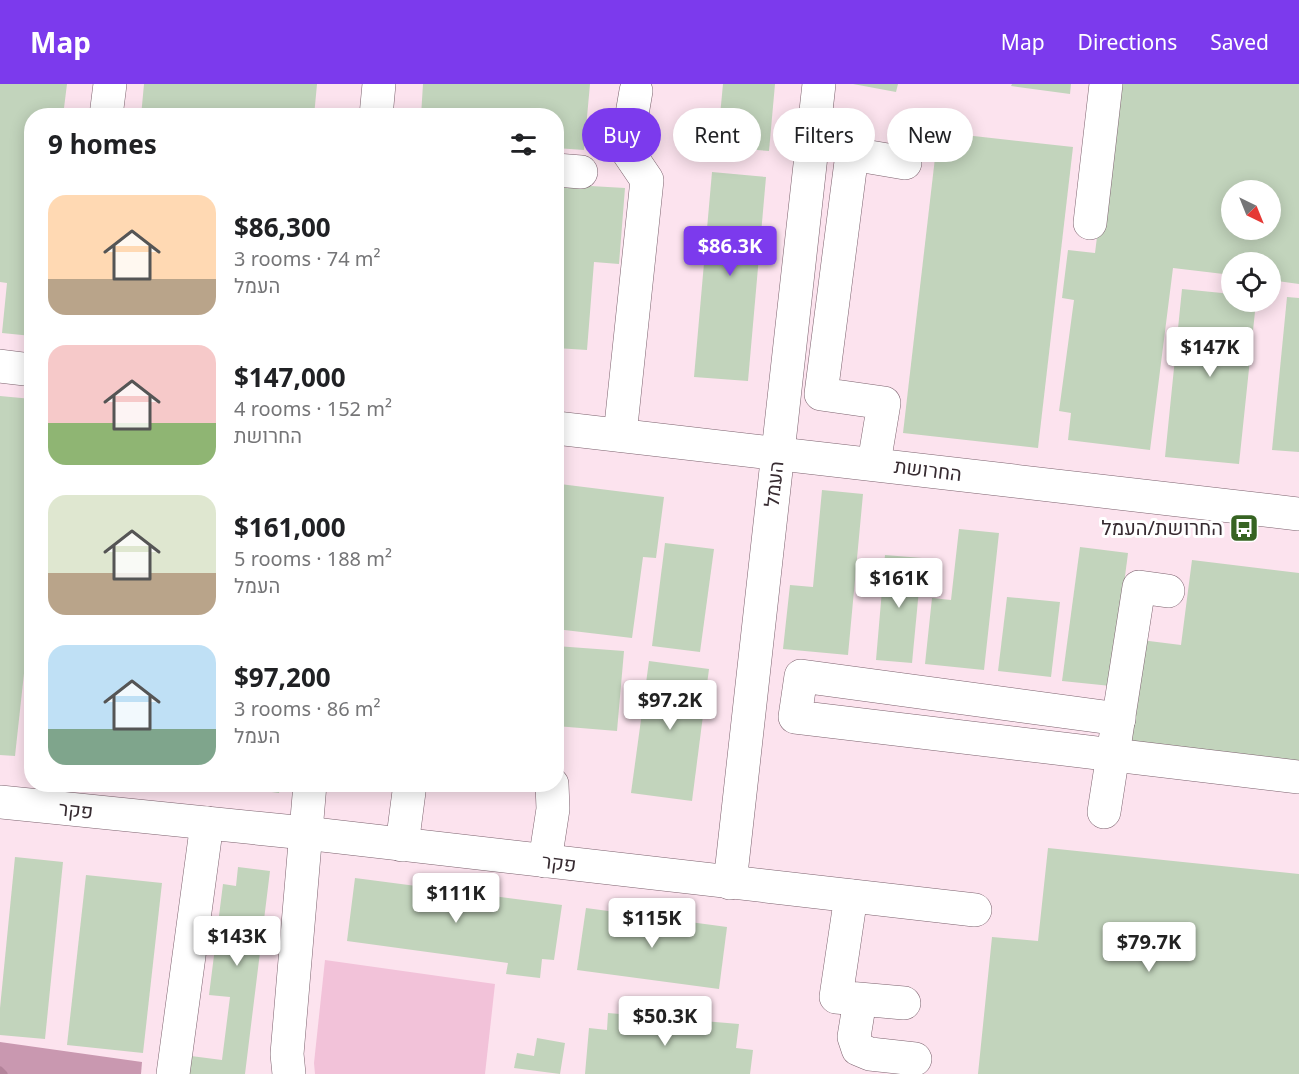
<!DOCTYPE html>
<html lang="en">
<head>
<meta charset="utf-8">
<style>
	:root { --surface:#fff; --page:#f6f6f6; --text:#202124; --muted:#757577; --accent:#7c3aed }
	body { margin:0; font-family:"Noto Sans",Heebo,sans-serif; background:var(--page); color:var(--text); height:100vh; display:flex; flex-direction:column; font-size:22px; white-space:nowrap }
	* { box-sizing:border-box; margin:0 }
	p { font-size:20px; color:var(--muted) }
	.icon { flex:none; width:33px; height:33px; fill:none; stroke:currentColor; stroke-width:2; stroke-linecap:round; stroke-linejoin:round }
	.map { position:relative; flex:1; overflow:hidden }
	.details { position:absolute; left:24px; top:24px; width:540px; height:684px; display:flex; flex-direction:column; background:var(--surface); border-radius:24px; box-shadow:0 3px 15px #0003 }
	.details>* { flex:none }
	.hud { position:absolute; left:582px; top:24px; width:570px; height:54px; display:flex; gap:12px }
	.needle { width:39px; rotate:137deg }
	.fabs { position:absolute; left:1221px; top:96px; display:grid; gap:12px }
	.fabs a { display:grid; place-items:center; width:60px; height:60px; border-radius:50%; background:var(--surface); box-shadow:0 3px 15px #0003; font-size:30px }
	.price { position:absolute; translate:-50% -51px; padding:0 14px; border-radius:6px; background:#fff; color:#222; font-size:20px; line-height:39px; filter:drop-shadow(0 2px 3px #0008) }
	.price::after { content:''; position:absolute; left:50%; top:36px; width:18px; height:14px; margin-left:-9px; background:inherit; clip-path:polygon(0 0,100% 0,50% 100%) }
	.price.current { background:var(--accent); color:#fff }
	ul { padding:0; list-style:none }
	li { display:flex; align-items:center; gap:18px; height:150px; padding:0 24px }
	li span { display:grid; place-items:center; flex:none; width:168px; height:120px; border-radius:18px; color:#555 }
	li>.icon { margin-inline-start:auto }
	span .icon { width:72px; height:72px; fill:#fffc; stroke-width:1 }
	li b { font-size:26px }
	h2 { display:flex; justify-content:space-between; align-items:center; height:72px; padding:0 24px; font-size:26px }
	.pill { padding:0 21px; border-radius:27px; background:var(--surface); box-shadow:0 3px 15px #0003; font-size:21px; line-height:54px }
	.pill.current { background:var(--accent); color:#fff }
	header { display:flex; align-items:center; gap:36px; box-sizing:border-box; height:84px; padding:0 30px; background:var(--accent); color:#fff }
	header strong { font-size:28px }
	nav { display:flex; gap:33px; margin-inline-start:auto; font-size:21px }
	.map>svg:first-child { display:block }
	.green { fill:#f2c2d9 }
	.forest { fill:#c998b0 }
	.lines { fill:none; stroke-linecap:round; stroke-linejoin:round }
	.stream { stroke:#b3839a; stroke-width:7 }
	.building { fill:#c2d4bc; fill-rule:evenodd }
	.minor-casing { stroke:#7c626e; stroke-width:34 }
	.minor { stroke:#fff; stroke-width:33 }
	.labels { text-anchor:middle; stroke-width:6; stroke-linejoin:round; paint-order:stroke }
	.street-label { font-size:20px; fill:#372b31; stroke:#fff }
	.poi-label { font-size:20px; fill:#372b31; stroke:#fff; text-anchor:end }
</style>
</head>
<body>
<header>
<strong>Map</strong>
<nav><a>Map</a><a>Directions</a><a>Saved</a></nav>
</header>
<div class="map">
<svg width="1299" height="990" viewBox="0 0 1299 990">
	<rect width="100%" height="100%" fill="#fce3ee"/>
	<!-- green -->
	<polygon class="green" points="325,876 495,900 485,990 315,990 314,979"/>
	<!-- forest -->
	<polygon class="forest" points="0,958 142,978 141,990 0,990"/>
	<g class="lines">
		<!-- stream -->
		<polyline class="stream" points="0,986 4,990"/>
	</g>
	<!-- building -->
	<g class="building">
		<polygon points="0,0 67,0 63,32 32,32 32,252 2,249 7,199 0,198"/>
		<polygon points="144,0 317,0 314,32 141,32"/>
		<polygon points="423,0 590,0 584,66 556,64 556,32 421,32"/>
		<polygon points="723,0 775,0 769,67 717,63"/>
		<polygon points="853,0 898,0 896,8"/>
		<polygon points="1012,0 1071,0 1070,10 1011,2"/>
		<path d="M1116 0H1299V200L1270 196V178H1232V191L1173 184 1150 366 1068 356 1071 329 1059 327 1074 216 1062 214 1068 166 1095 169ZM1232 106H1270V146H1232Z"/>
		<polygon points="938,48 1073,63 1038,364 903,349"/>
		<polygon points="712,88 766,93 748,297 694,293"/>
		<polygon points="556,100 625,104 619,180 594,178 587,266 556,264"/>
		<polygon points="1182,205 1232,210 1232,218 1256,218 1239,380 1165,373"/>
		<polygon points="1287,213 1299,214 1299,368 1272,366"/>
		<polygon points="0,312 32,315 32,516 15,672 0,671"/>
		<polygon points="560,400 664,413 656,474 643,473 632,554 556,545 556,425"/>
		<polygon points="822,406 863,410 848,571 783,565 790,501 813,503"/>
		<polygon points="959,445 999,449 984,586 925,580 932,514 951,516"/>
		<polygon points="665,459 714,465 700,568 652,562"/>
		<polygon points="1080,463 1128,469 1111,602 1062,597"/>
		<polygon points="885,471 922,474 912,579 876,576"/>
		<polygon points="1192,476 1299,489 1299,684 1127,663 1141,556 1181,561"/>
		<polygon points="1007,513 1060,518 1051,593 998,587"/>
		<polygon points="556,562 624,567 617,647 556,642"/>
		<polygon points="649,577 709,585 692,717 631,709"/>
		<polygon points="120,700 173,700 173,708"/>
		<polygon points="216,700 280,700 279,709"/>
		<polygon points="1048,764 1299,790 1299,990 978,990 992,853 1038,857"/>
		<polygon points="15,773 63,778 45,955 0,951 0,924"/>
		<polygon points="238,783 270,787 245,990 189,990 191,972 222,976 230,913 209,911 223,800 236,802"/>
		<polygon points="86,791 162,799 143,969 67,961"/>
		<polygon points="355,794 562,821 554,876 542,875 540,894 506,890 508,879 347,857"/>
		<polygon points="586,824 727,843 719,905 577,886"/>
		<polygon points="608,929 739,940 736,964 753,966 750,990 585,990 589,944 607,946"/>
		<polygon points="537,954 565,959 560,990 514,984 517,969 534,972"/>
	</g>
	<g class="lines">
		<!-- minor casing -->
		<g class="minor-casing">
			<g id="minor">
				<polyline points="106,32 110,0"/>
				<polyline points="376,32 379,0"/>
				<polyline points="556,86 581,88"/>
				<polyline points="1090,139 1106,0"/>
				<polyline points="0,282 32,286"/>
				<polyline points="556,344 1299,430"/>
				<polyline points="620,351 647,96 626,65 636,7"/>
				<polyline points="874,379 884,319 821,310 852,70 905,79"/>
				<polyline points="1119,635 801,592 795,633 1299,693"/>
				<polyline points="0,718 305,749 975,826"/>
				<polyline points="1104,728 1139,503 1168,507"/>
				<polyline points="402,761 410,700"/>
				<polyline points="545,777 553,725 552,700"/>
				<polyline points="730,799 819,0"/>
				<polyline points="851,812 836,913 904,919"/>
				<polyline points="860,916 854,953 858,965 870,970 915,975"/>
				<polyline points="173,990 207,739"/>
				<polyline points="289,990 287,970 310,700"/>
			</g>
		</g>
		<!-- minor -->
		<use href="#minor" class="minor"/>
	</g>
	<!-- icons -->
	<defs>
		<g id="bus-square" transform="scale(1.5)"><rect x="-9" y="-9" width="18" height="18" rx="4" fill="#366322" stroke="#fff"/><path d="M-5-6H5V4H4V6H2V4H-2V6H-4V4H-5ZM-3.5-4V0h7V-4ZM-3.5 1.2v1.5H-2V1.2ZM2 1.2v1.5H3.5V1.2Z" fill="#fff"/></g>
	</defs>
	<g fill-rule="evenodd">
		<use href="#bus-square" x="1244" y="444"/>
	</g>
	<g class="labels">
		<!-- street labels -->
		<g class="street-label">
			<text transform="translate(928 386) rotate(7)" y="7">החרושת</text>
			<text transform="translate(774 400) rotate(-84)" y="7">העמל</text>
			<text transform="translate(76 726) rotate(6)" y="7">פקר</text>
			<text transform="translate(559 779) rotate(7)" y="7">פקר</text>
		</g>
		<!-- poi labels -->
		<g class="poi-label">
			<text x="1223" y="451">החרושת/העמל</text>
		</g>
	</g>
</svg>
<div class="fabs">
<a><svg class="needle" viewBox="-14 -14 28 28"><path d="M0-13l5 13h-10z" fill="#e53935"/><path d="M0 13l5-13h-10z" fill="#757577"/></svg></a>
<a><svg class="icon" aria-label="locate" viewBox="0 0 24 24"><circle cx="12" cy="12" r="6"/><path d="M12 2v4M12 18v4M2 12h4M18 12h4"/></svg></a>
</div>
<b class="price current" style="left:730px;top:193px">$86.3K</b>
<b class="price" style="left:1210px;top:294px">$147K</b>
<b class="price" style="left:899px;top:525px">$161K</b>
<b class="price" style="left:670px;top:647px">$97.2K</b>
<b class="price" style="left:456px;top:840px">$111K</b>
<b class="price" style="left:652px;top:865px">$115K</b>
<b class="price" style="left:237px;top:883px">$143K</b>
<b class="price" style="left:1149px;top:889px">$79.7K</b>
<b class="price" style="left:665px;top:963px">$50.3K</b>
<div class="hud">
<a class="pill current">Buy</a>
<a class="pill">Rent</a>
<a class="pill">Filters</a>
<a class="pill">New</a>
</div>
<section class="details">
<h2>9 homes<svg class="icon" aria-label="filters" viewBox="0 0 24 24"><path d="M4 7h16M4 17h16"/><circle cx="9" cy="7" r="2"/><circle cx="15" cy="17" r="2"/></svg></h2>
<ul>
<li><span style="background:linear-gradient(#ffd9b3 70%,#b9a48a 0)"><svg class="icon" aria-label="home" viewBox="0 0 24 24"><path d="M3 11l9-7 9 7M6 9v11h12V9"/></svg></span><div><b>$86,300</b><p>3 rooms · 74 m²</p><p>העמל</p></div></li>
<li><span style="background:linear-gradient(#f6c9c9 65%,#8fb573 0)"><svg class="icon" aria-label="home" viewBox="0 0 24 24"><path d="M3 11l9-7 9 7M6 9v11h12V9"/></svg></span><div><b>$147,000</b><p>4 rooms · 152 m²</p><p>החרושת</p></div></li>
<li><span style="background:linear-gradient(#dfe7d0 65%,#b9a48a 0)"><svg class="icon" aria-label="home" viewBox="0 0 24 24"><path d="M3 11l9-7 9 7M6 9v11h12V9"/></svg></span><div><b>$161,000</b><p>5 rooms · 188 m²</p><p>העמל</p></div></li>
<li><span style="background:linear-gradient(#bfe0f5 70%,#7fa58c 0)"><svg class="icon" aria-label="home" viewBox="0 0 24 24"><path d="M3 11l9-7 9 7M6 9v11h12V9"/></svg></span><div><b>$97,200</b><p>3 rooms · 86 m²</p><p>העמל</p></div></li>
</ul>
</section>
</div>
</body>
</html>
